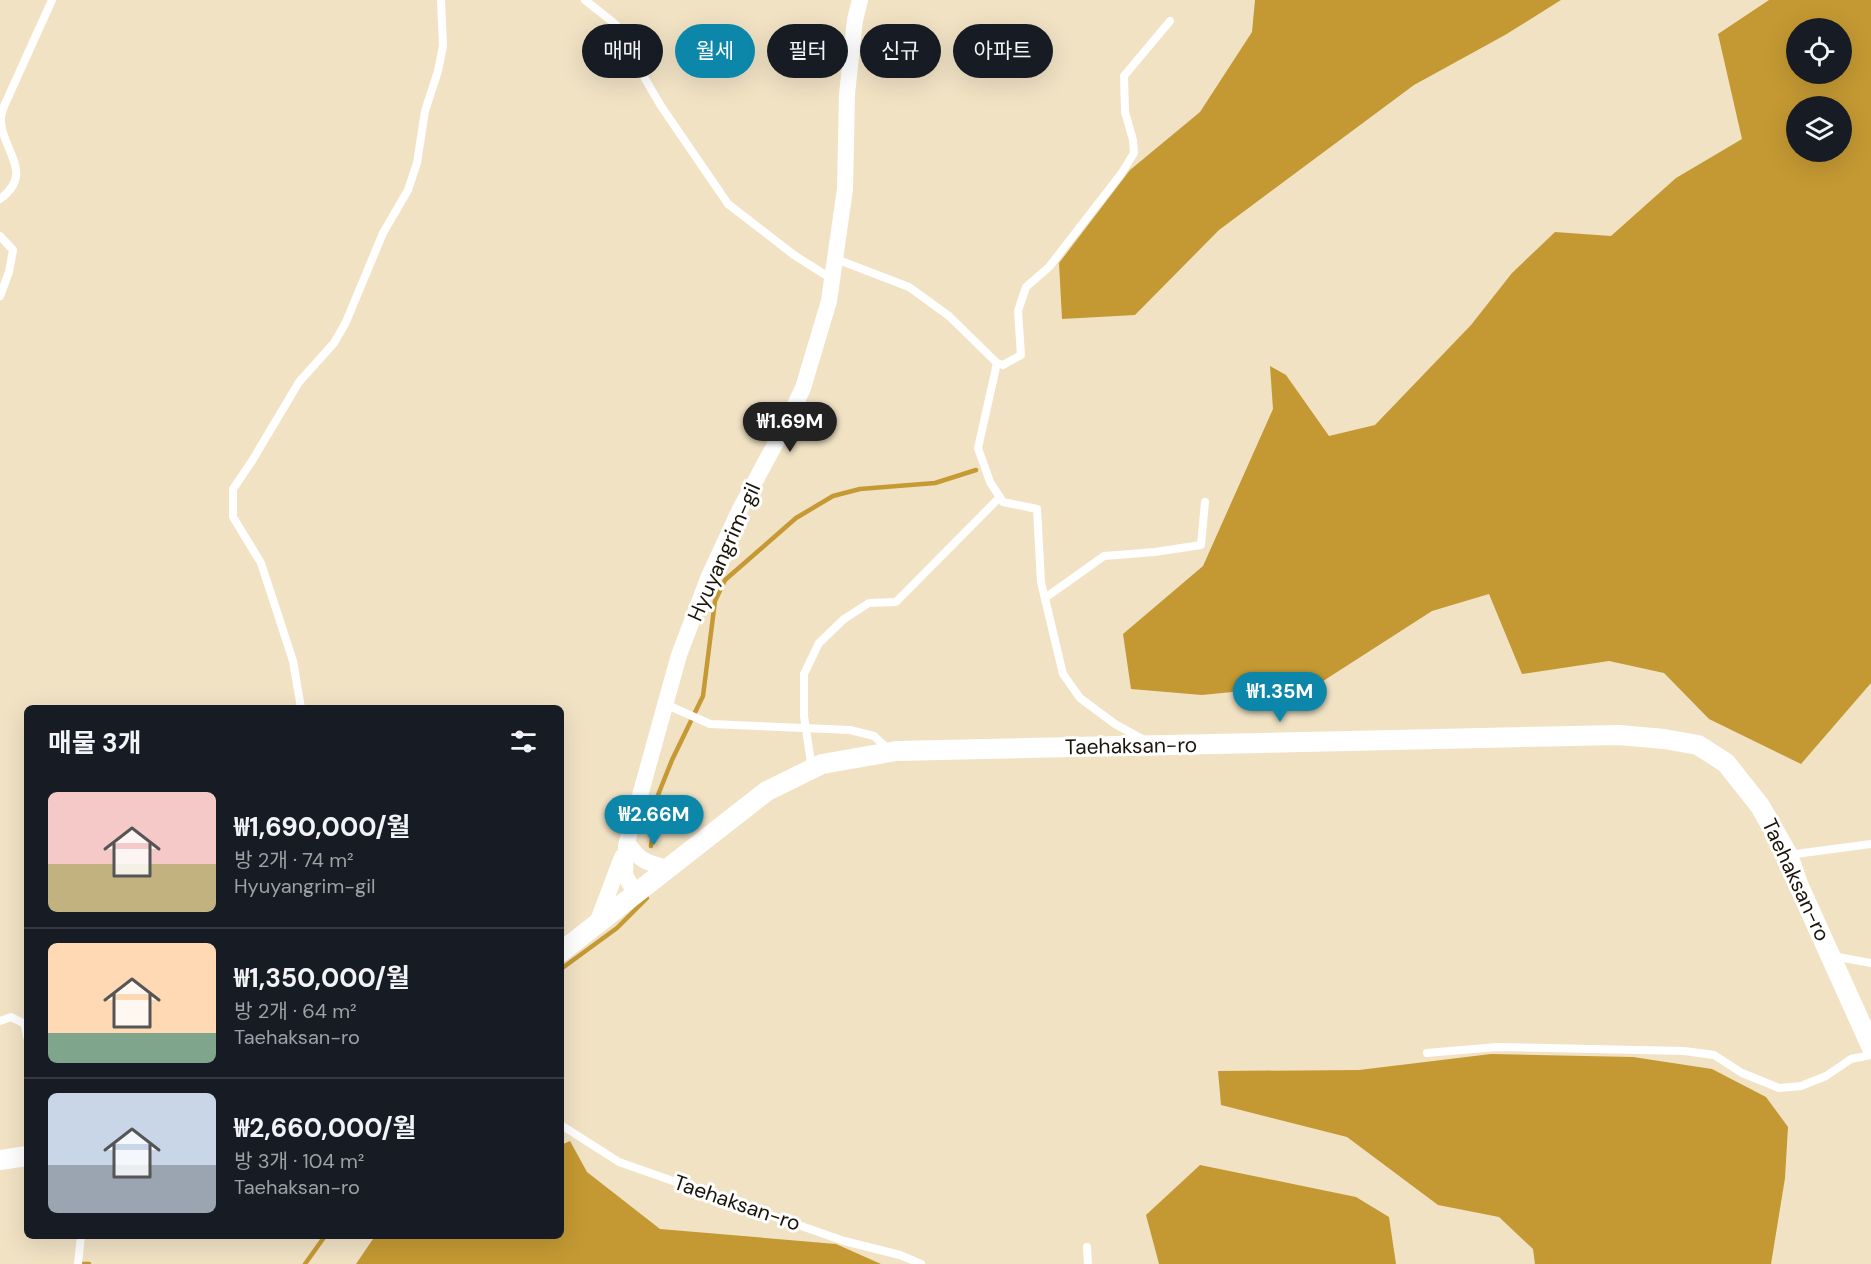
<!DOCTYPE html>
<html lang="ko">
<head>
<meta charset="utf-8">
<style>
	:root { --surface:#171b24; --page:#20242c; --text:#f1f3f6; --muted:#9ea1a6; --line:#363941; --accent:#0c87aa }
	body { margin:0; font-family:"DM Sans","Noto Sans KR",sans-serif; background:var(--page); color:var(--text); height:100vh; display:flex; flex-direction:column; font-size:22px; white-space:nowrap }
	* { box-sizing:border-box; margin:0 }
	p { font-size:20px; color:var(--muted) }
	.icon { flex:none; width:33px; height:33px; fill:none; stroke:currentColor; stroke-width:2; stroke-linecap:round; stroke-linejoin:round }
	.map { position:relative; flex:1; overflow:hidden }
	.panel { position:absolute; left:24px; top:705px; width:540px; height:534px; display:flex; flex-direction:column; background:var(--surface); border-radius:9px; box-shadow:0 6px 24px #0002 }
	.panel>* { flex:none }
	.banner { position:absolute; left:582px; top:24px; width:570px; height:54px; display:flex; gap:12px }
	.controls { position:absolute; left:1786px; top:18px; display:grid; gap:12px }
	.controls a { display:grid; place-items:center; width:66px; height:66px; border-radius:50%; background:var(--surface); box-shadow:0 6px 24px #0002; font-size:30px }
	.price { position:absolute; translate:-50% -51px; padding:0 14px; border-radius:21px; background:var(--accent); color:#fff; font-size:20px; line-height:39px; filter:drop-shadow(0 2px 3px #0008) }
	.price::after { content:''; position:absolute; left:50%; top:36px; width:18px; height:14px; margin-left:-9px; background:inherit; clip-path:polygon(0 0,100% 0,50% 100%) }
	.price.selected { background:#222; color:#fff }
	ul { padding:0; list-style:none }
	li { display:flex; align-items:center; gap:18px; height:150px; padding:0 24px }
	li+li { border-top:2px solid var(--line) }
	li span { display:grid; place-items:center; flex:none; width:168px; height:120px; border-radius:9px; color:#555 }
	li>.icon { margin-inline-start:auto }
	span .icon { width:72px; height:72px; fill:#fffc; stroke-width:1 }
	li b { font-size:26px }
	h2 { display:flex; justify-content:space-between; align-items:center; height:72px; padding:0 24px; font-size:26px }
	.pill { padding:0 21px; border-radius:27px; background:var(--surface); box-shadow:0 6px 24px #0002; font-size:21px; line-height:54px }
	.pill.selected { background:var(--accent); color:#fff }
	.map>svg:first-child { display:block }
	.forest { fill:#c49933; fill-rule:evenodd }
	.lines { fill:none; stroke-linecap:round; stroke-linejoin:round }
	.stream { stroke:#c59934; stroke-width:4.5 }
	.service { stroke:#fff; stroke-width:8 }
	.minor { stroke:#fff; stroke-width:16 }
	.tertiary { stroke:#fff; stroke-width:20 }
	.labels { text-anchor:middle; stroke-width:6; stroke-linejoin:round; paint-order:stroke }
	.street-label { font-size:21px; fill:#1a150a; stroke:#fff }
</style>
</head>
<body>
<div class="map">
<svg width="1871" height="1264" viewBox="0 0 1871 1264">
	<rect width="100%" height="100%" fill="#f1e2c4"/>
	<!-- forest -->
	<g class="forest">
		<polygon points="1255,0 1561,0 1505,35 1414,85 1219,230 1135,315 1062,319 1059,263 1130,170 1200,112 1252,32"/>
		<path d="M1769 0H1871V683L1801 764 1709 719 1664 673 1609 661 1522 674 1489 594 1432 611 1320 683 1202 695 1131 689 1123 634 1203 566 1273 409 1270 366 1286 375 1329 436 1375 425 1471 325 1512 273 1555 232 1611 236 1676 178 1742 139 1718 34ZM1842 28V74H1797V28ZM1842 106V152H1797V106Z"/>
		<polygon points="1491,1054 1633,1057 1712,1069 1766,1097 1788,1127 1785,1178 1771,1264 1535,1264 1533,1249 1499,1217 1438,1205 1347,1137 1221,1105 1218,1071 1359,1070"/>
		<polygon points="570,1141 587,1172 660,1229 836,1244 881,1264 356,1264 375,1236 561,1236 561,1145"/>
		<polygon points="1200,1165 1356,1197 1389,1217 1396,1264 1159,1264 1146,1215"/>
	</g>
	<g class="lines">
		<!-- stream -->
		<g class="stream">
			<polyline points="651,846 658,795 672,760 703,696 715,601 725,580 796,518 833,496 860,489 935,483 976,470"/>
			<polyline points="561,969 617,928 647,898"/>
			<polyline points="81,1264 89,1264"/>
			<polyline points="305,1264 325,1236"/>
		</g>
		<!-- service -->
		<g class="service">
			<polyline points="585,0 614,23 628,37 644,77 661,106 728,204 794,255 832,279"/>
			<path d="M0 199C35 173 3 152 1 122 0 116 3 109 5 104L52 0"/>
			<polyline points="0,236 13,250 9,272 0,296"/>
			<polyline points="836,259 909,287 949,316 997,363 978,448 990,482 1003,502 1037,509 1041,582 1063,674 1080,698 1115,724 1146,741"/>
			<polyline points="997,363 1003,365 1021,355 1018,311 1026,287 1049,267 1121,174 1134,153 1133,140 1125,112 1124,76 1170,21"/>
			<polyline points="1045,598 1104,556 1155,552 1201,545 1205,502"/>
			<polyline points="665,704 710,724 850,730 874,736 890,751"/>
			<polyline points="301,708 293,661 261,563 233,517 233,489 252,461 299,382 334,343 346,322 383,233 408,190 417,163 425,111 438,71 443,46 441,0"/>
			<polyline points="812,769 804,716 804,674 819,643 844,619 869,603 896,602 1000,497"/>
			<polyline points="1788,855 1871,844"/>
			<polyline points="1833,956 1871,963"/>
			<polyline points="0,1021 11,1017 25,1024 27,1037"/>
			<polyline points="1427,1053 1497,1047 1684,1051 1714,1055 1742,1073 1779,1088 1801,1086 1826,1076 1851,1059 1871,1055"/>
			<polyline points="561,1125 619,1162 844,1241 900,1255 921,1264"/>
			<polyline points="1087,1247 1088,1264"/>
			<polyline points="78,1264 81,1236"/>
		</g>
		<!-- minor -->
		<g class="minor">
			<path d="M627 842C639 861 647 863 668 868"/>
			<polyline points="635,893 625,875 626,846 679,655 709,576 740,509 786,424 803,388 829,301 845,189 847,94 855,20 860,0"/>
			<polyline points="597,923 622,857"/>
		</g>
		<!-- tertiary -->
		<g class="tertiary">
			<polyline points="561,952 767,791 822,764 896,751 1619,735 1664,739 1698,745 1726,763 1760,806 1788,855 1798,884 1871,1046"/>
			<polyline points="0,1160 27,1156"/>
		</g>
	</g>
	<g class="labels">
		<!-- street labels -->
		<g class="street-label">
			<text transform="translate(724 552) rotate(-66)" y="7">Hyuyangrim-gil</text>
			<text transform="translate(1131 746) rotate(-1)" y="7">Taehaksan-ro</text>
			<text transform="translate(1796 880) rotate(65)" y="7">Taehaksan-ro</text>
			<text transform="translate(737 1203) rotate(19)" y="7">Taehaksan-ro</text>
		</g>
	</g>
</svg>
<div class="controls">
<a><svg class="icon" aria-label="locate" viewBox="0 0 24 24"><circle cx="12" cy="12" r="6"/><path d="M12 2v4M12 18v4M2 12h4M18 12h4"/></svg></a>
<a><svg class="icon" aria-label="layers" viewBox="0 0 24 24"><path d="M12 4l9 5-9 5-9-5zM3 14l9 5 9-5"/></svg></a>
</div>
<b class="price selected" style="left:790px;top:453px">₩1.69M</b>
<b class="price" style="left:1280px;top:723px">₩1.35M</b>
<b class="price" style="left:654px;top:846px">₩2.66M</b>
<div class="banner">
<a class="pill">매매</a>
<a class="pill selected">월세</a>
<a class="pill">필터</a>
<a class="pill">신규</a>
<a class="pill">아파트</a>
</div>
<section class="panel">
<h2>매물 3개<svg class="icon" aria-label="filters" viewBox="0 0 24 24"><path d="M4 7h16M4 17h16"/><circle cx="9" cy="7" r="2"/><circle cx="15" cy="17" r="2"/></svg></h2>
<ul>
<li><span style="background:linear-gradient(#f6c9c9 60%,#c2b280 0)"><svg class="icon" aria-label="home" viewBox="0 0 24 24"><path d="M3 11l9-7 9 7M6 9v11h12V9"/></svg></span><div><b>₩1,690,000/월</b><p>방 2개 · 74 m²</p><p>Hyuyangrim-gil</p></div></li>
<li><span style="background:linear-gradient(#ffd9b3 75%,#7fa58c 0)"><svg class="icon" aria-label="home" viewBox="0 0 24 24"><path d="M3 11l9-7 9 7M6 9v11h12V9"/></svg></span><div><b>₩1,350,000/월</b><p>방 2개 · 64 m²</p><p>Taehaksan-ro</p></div></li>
<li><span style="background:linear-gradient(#c9d6e8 60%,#9aa5b1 0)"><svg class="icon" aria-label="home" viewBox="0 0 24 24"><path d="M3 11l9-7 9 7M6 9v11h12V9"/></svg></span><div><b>₩2,660,000/월</b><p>방 3개 · 104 m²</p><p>Taehaksan-ro</p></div></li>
</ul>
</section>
</div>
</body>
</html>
